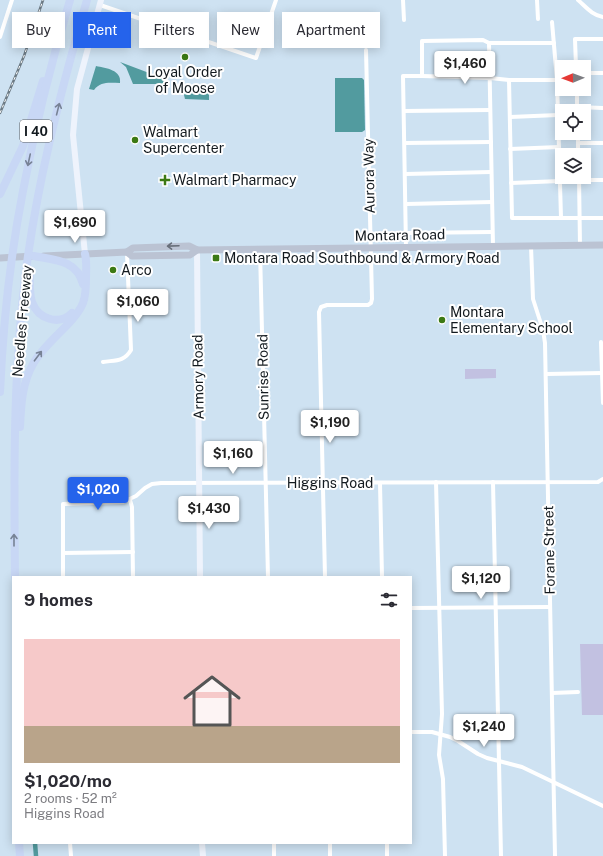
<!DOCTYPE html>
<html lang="en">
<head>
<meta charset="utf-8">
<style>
	:root { --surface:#fff; --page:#f2f2f3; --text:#2b2b33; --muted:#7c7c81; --line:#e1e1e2; --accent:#2563eb }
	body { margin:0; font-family:"Public Sans",sans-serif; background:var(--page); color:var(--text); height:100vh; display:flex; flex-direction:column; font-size:15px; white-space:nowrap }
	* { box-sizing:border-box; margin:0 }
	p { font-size:13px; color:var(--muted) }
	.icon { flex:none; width:22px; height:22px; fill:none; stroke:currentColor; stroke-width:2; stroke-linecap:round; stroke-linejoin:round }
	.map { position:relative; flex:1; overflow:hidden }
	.panel { position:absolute; left:12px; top:576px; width:400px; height:268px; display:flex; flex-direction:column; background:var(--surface); border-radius:0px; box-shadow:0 2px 10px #0003 }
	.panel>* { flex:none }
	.banner { position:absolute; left:12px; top:12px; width:400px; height:36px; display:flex; gap:8px }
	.needle { width:26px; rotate:269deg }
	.tools { position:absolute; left:555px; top:60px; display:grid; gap:8px }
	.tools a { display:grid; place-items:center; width:36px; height:36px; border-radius:0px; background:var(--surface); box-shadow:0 2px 10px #0003; font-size:20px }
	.price { position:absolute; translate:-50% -34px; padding:0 9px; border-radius:4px; background:#fff; color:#222; font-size:13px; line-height:26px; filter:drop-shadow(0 1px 2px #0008) }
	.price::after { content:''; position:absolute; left:50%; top:24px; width:12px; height:9px; margin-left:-6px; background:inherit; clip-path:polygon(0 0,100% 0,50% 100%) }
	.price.current { background:var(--accent); color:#fff }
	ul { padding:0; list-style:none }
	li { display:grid; align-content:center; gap:8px; height:212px; padding:0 12px }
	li+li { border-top:1px solid var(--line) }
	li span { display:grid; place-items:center; height:124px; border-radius:0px; color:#555 }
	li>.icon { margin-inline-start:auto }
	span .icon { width:72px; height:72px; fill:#fffc; stroke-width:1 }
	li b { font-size:17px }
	h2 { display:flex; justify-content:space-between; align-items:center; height:48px; padding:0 12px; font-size:17px }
	.tag { padding:0 14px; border-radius:0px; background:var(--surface); box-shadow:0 2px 10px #0003; font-size:14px; line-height:36px }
	.tag.current { background:var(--accent); color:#fff }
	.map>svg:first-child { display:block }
	.green { fill:#c2c1e1 }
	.water { fill:#529b9f }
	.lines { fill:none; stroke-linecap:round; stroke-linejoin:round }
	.canal { stroke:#529b9f; stroke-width:4.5 }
	.street { stroke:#fff; stroke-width:4 }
	.secondary { stroke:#eef3fc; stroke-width:6 }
	.primary { stroke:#bbc3d3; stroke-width:7 }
	.highway { stroke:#c8d7f5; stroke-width:8 }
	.rail-casing { stroke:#6c7a84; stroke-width:2.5 }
	.rail { stroke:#fff; stroke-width:1; stroke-dasharray:3; stroke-linecap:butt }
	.oneway { stroke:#778295 }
	.oneway2 { stroke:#676e79 }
	.poi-dot { fill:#3c7914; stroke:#fff; stroke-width:1.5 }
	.labels { text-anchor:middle; stroke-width:4; stroke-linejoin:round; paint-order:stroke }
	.shield { fill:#fff; stroke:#5a5f62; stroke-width:1 }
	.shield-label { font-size:13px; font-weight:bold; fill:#131a1f }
	.poi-label { font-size:14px; fill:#131a1f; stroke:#fff; text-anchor:start }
	.street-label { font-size:14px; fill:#131a1f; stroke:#fff }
</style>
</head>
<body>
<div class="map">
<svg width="603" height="856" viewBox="0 0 603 856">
	<rect width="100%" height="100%" fill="#cee2f2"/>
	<!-- green -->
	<g class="green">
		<polygon points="496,369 496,378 465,379 465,369"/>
		<polygon points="580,644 603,644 603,715 582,715"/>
	</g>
	<!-- water -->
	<g class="water">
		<polygon points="120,62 165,79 165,84 133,84 126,67"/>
		<path d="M96 66C106 68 122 70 120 83 109 83 101 81 94 90L89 89Z"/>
		<polygon points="335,78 362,78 364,80 365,130 362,132 335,132"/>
		<polygon points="187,85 209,93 209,100 185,99 182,87"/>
	</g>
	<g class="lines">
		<!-- canal -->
		<polyline class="canal" points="35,843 36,856"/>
		<!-- street -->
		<g class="street">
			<polyline points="403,0 404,20"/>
			<polyline points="537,0 538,19"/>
			<path d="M578 0C586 7 592 15 603 17"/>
			<polyline points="100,5 256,58 276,0"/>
			<polyline points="552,22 557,80 561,218"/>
			<polyline points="0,37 12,0"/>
			<polyline points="489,43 493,246"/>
			<polyline points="576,67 575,39 603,39"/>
			<polyline points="584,73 603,73"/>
			<polyline points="422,76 490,78 509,80"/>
			<polyline points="562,80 509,80 512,218 603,218"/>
			<polyline points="577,89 577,111"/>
			<polyline points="577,107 603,108"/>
			<polyline points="404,111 490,110"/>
			<polyline points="510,117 558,115"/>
			<polyline points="578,133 578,155"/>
			<polyline points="405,143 491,142"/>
			<polyline points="578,143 603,143"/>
			<polyline points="510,149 559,147"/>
			<polyline points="405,174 491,172"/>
			<polyline points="579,177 580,246"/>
			<polyline points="579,180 603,180"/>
			<polyline points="511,183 560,181"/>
			<polyline points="406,204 492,202"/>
			<polyline points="406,233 492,232"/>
			<polyline points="531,246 533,299 543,330 545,343 555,856"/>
			<polyline points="406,248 403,76 422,76 422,41 483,40 489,43 554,43"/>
			<polyline points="260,250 268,577"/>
			<polyline points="601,342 603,403"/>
			<path d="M103 362C115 360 124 362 131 350L127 253"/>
			<polyline points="546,374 602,373"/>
			<polyline points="436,482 442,714 439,755 443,779 445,856"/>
			<polyline points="493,482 501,856"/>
			<polyline points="380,483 382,577"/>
			<polyline points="130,500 132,507 133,577"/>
			<polyline points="63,553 133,552"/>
			<polyline points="63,577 63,504 123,502 136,496 145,488 152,484 161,483 598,482 603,479"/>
			<polyline points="325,577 319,312 321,307 327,305 368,305 371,303 372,299 366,50"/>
			<polyline points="411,608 550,607"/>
			<polyline points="552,693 578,692"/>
			<polyline points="411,732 432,732 450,737 458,741 478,754 487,758 522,767 603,806"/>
			<polyline points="70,843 71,856"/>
			<polyline points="274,843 274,856"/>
			<polyline points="330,843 330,856"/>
			<polyline points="387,843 387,856"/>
		</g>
		<!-- secondary -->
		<g class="secondary">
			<polyline points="197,250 200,577"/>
			<polyline points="85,254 73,135 77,89 101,0"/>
			<polyline points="202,843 203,856"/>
		</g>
		<!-- primary -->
		<g class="primary">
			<polyline points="127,252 133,248 189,246 197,250 603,245"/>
			<polyline points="44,256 127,252 132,256 190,255 197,250"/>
			<polyline points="0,258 33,256"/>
		</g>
		<!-- highway -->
		<g class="highway">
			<polyline points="0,194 23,146 43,81"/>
			<path d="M34 256C55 260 77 260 83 284"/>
			<path d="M30 274C30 283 29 293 32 302 38 319 59 326 72 313"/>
			<path d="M0 392C3 325 10 257 23 191 35 127 51 63 70 0"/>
			<path d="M20 427C21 406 22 383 33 364 45 342 75 323 83 303 86 295 86 287 86 278 86 270 87 262 85 254"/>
			<path d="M15 577C14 480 13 383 24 287 35 189 60 94 87 0"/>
			<polyline points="19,843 20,856"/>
		</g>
		<!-- rail casing -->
		<g class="rail-casing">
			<polyline id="rail" points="0,113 24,56 43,0"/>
		</g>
		<!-- rail -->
		<use href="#rail" class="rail"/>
	</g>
	<!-- one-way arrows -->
	<defs><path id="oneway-shaft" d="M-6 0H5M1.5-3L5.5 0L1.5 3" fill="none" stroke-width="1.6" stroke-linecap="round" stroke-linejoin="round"/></defs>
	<g class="oneway">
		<use href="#oneway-shaft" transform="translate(58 109) rotate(-76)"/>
		<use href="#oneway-shaft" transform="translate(29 160) rotate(102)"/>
		<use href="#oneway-shaft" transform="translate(38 356) rotate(-53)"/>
		<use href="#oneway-shaft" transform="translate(14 540) rotate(-90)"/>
	</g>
	<use class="oneway2" href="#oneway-shaft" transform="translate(173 246) rotate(178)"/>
	<!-- markers -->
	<g class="poi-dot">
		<circle cx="185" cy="57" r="4"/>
		<circle cx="135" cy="140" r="4"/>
		<path d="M163 174h4v4h4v4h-4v4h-4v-4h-4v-4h4z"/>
		<rect x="212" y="254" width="8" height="8" rx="2"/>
		<circle cx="113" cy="270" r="4"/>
		<circle cx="442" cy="320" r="4"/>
	</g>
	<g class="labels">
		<!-- shield labels -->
		<rect class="shield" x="20" y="120" width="32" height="22" rx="3"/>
		<g class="shield-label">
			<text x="36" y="136">I 40</text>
		</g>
		<!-- poi labels -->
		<g class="poi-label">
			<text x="185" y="77" text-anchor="middle">Loyal Order<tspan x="185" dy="16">of Moose</tspan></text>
			<text x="143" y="137">Walmart<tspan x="143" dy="16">Supercenter</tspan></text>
			<text x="173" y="185">Walmart Pharmacy</text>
			<text x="224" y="263">Montara Road Southbound &amp; Armory Road</text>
			<text x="121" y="275">Arco</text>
			<text x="450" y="317">Montara<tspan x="450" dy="16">Elementary School</tspan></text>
		</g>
		<!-- street labels -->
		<g class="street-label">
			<text transform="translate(369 176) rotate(-91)" y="5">Aurora Way</text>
			<text transform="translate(400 235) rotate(-1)" y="5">Montara Road</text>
			<text transform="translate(22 321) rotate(-85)" y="5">Needles Freeway</text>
			<text transform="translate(198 377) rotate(-91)" y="5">Armory Road</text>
			<text transform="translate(263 377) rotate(-91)" y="5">Sunrise Road</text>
			<text x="330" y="488">Higgins Road</text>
			<text transform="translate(549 550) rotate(-91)" y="5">Forane Street</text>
		</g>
	</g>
</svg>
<div class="tools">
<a><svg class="needle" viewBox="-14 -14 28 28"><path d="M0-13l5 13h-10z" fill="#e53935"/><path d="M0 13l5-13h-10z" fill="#7c7c81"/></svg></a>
<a><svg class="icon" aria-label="locate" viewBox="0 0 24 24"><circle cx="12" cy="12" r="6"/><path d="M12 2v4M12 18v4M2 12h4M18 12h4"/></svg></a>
<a><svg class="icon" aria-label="layers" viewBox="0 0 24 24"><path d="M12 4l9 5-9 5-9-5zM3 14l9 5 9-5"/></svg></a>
</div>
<b class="price" style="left:465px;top:85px">$1,460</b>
<b class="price" style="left:75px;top:244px">$1,690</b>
<b class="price" style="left:138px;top:323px">$1,060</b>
<b class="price" style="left:330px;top:444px">$1,190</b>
<b class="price" style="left:233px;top:475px">$1,160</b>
<b class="price current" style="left:98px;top:511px">$1,020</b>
<b class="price" style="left:209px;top:530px">$1,430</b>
<b class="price" style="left:481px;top:600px">$1,120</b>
<b class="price" style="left:484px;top:748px">$1,240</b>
<div class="banner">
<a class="tag">Buy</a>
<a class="tag current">Rent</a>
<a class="tag">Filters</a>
<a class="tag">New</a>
<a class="tag">Apartment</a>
</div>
<section class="panel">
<h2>9 homes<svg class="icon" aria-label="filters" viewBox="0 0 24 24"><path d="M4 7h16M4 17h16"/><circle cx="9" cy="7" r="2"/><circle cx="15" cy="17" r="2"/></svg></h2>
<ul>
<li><span style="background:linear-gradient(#f6c9c9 70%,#b9a48a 0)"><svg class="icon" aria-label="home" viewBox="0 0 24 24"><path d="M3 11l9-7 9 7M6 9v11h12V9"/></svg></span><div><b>$1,020/mo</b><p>2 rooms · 52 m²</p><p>Higgins Road</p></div></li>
</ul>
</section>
</div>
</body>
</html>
